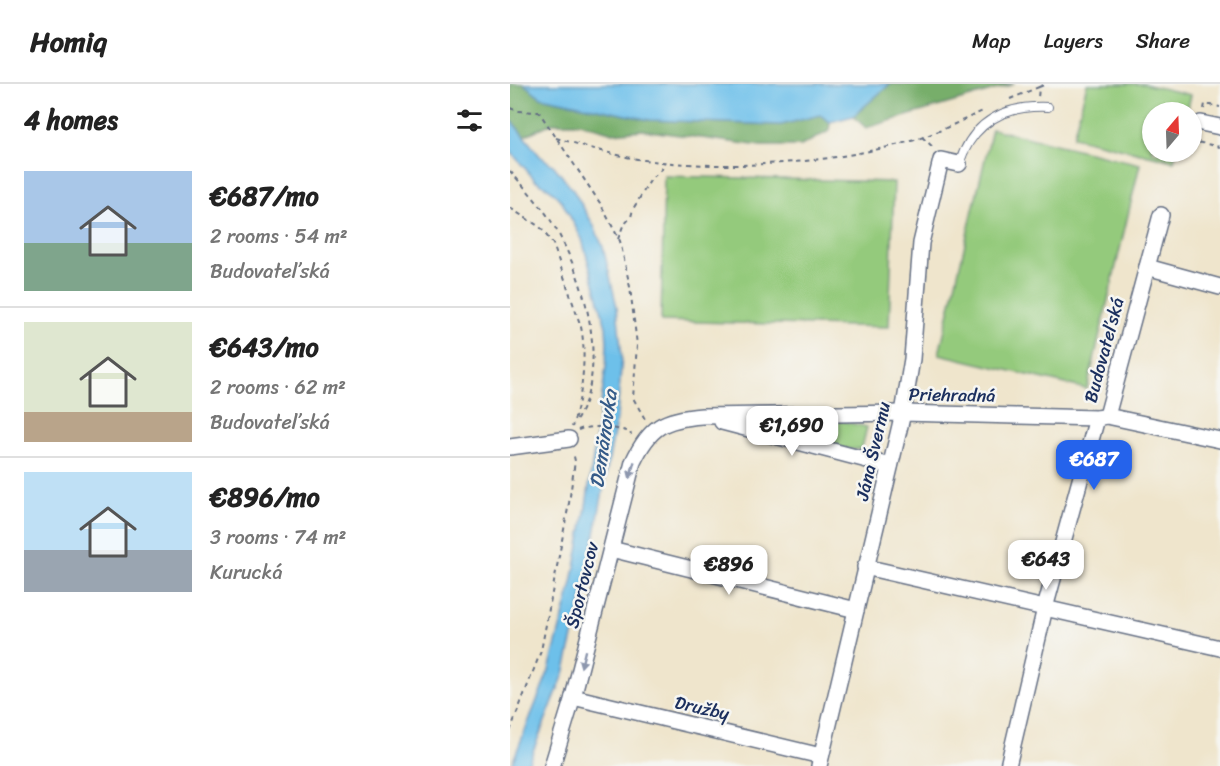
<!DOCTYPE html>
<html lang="en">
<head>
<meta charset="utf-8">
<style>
	:root { --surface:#fff; --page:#f6f6f6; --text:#222; --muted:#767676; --line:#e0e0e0; --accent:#2563eb }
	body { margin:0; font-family:Sriracha,sans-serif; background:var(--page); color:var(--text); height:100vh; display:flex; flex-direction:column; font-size:22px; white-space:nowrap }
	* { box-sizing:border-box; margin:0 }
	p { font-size:20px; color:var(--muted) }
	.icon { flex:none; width:33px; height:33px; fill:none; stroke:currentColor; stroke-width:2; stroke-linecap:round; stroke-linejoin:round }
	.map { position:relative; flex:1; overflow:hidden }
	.side { display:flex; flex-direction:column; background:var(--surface); width:510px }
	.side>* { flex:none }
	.needle { width:39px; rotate:19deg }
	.controls { position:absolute; left:632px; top:18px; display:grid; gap:12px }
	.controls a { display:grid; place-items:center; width:60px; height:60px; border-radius:50%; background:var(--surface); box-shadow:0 2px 4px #0004; font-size:30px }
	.price { position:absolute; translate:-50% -51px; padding:0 14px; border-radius:12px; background:#fff; color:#222; font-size:20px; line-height:39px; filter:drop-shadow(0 2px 3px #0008) }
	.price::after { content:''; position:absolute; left:50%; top:36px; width:18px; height:14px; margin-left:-9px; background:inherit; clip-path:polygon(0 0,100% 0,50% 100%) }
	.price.active { background:var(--accent); color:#fff }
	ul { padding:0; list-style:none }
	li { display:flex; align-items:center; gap:18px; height:150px; padding:0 24px }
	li+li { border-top:2px solid var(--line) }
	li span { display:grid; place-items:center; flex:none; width:168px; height:120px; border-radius:0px; color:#555 }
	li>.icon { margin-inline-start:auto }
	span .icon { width:72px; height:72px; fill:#fffc; stroke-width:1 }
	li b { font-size:26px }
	h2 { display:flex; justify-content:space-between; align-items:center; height:72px; padding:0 24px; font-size:26px }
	header { display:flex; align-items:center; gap:36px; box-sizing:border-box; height:84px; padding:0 30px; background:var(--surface); border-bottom:2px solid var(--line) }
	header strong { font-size:28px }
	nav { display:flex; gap:33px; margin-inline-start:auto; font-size:21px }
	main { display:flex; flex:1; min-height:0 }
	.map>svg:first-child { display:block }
	.green { fill:#94ca7b; stroke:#587c6c; stroke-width:1.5 }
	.forest { fill:#77ae6b; stroke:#496e64; stroke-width:1.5 }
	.water { fill:#6dc0ea; stroke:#4478a4; stroke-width:1.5 }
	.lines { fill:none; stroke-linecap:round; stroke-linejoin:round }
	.lane-casing { stroke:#656f84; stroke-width:10 }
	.street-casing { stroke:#656f84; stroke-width:18 }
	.path { stroke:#656f84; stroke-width:2; stroke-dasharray:4.5 4.5; stroke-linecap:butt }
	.lane { stroke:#fff; stroke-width:8 }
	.street { stroke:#fff; stroke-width:15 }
	.oneway { fill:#8d97ae }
	.labels { text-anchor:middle; stroke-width:5; stroke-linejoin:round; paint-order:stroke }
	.street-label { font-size:18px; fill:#1b2f5e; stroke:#f6f6f2 }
	.water-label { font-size:20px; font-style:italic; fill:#345a88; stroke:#f6f6f2 }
</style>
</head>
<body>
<header>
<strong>Homiq</strong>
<nav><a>Map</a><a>Layers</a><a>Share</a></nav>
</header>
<main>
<section class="side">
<h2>4 homes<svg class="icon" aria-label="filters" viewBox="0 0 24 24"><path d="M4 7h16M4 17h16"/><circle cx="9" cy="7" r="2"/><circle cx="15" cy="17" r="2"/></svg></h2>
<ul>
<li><span style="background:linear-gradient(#a9c7e8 60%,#7fa58c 0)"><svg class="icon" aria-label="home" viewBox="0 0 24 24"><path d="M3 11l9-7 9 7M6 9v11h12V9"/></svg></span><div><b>€687/mo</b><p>2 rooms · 54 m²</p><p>Budovateľská</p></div></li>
<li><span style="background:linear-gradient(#dfe7d0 75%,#b9a48a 0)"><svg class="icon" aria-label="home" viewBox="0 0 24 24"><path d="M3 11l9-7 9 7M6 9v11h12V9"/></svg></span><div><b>€643/mo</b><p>2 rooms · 62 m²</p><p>Budovateľská</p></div></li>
<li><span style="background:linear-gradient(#bfe0f5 65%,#9aa5b1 0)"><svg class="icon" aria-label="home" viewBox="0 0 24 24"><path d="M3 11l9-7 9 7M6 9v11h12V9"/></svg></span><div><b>€896/mo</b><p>3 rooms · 74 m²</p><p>Kurucká</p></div></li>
</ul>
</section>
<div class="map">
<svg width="710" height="682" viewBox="0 0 710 682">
	<rect width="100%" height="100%" fill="#f6f6f2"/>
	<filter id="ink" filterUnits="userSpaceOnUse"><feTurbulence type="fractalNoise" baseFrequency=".0167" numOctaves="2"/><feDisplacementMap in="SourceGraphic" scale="12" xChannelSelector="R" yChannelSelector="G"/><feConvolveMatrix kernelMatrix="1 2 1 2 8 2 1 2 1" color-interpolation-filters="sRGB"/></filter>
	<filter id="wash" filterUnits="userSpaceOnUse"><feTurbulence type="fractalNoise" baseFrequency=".008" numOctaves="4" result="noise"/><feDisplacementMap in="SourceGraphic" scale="24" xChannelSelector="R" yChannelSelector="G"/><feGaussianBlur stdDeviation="1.35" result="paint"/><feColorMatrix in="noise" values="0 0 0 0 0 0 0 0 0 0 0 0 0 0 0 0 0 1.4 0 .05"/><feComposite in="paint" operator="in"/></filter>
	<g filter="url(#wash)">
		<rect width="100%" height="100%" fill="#efe5cc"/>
		<!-- green -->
		<g class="green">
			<polygon points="577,0 634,0 681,11 677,28 642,28 642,68 666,68 664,77 563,53"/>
			<polygon points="482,45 630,80 577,305 429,270"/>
			<polygon points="154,92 384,98 379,243 151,237"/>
			<path d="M316 337H332L357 343 352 364C340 370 292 358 316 337Z"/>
		</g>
		<!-- forest -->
		<g class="forest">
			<polygon points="0,0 14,0 31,13 140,36 271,41 310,31 320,38 319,47 291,62 251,62 132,46 103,49 70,39 42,39 14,52 0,35"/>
			<polygon points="380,0 505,0 356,44 343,32"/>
		</g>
		<!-- water -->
		<g class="water">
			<polygon points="14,0 380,0 343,32 320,38 310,31 271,41 140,36 31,13"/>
			<polygon points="0,35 30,72 44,82 63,106 83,140 93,163 107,223 112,273 107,332 75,503 54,590 17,682 1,682 39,586 62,499 75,429 89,333 96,282 97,259 96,243 72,155 52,118 41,106 25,96 0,67"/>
		</g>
	</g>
	<g filter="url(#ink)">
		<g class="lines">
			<!-- lane casing -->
			<g class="lane-casing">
				<path id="lane" d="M449 80C463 37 495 21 538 23"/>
			</g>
			<!-- street casing -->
			<g class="street-casing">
				<g id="street">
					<polyline points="691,39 710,43"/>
					<polyline points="637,183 710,203"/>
					<polyline points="597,332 710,356"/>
					<polyline points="212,338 380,382"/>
					<polyline points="0,363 59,355"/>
					<polyline points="101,465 346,526"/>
					<polyline points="355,483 710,564"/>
					<polyline points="63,613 311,672"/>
					<path d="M42 682 63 613 123 378C140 342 154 335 192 332L393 329 587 334"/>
					<polyline points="309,682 393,329 402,275 411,159 431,76 449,80"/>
					<polyline points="498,682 535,524 587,334 597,332 651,131"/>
				</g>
			</g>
			<!-- path -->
			<g class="path">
				<polyline points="529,3 536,0"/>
				<polyline points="500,15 529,3 528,14"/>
				<polyline points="0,24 8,27 29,28 90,119 110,157 120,203 127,261 123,314 135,335"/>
				<polyline points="694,25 695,20 710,23"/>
				<polyline points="688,51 687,58 710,63"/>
				<polyline points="412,53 425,65"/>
				<path d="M46 54C75 62 105 72 134 76 219 87 319 80 401 57 426 50 450 37 473 27"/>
				<path d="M0 87C15 104 31 121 43 140 75 194 102 284 64 340"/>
				<path d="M0 124 30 143 43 160 71 243C77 272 72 314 62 343"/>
				<polyline points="108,155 113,142 121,133 123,125 141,95 152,85 154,79"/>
				<path d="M68 346C82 340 106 344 120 348L121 351"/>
				<polyline points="0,647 31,567 59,419 65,377 63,368"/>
			</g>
			<!-- lane -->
			<use href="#lane" class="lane"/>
			<!-- street -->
			<use href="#street" class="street"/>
		</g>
		<!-- one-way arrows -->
		<defs><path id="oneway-solid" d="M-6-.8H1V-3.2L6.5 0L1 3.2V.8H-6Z" transform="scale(1.5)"/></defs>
		<g class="oneway">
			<use href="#oneway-solid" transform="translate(122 386) rotate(106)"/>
			<use href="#oneway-solid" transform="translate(73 575) rotate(104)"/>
		</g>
	</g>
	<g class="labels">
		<!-- street labels -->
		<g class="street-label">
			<text transform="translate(594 266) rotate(-75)" y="6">Budovateľská</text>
			<text transform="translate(442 311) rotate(1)" y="6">Priehradná</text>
			<text transform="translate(363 367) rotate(-77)" y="6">Jána Švermu</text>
			<text transform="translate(72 501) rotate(-76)" y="6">Športovcov</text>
			<text transform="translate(192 624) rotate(13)" y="6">Družby</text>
		</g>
		<!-- water labels -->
		<g class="water-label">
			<text transform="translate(93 355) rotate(-82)" y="7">Demänovka</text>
		</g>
	</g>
</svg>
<div class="controls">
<a><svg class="needle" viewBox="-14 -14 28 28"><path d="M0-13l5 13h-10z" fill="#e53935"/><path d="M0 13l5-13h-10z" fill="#767676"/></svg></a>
</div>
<b class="price" style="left:282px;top:373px">€1,690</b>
<b class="price active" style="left:584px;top:407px">€687</b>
<b class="price" style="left:536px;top:507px">€643</b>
<b class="price" style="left:219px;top:512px">€896</b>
</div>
</main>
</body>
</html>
